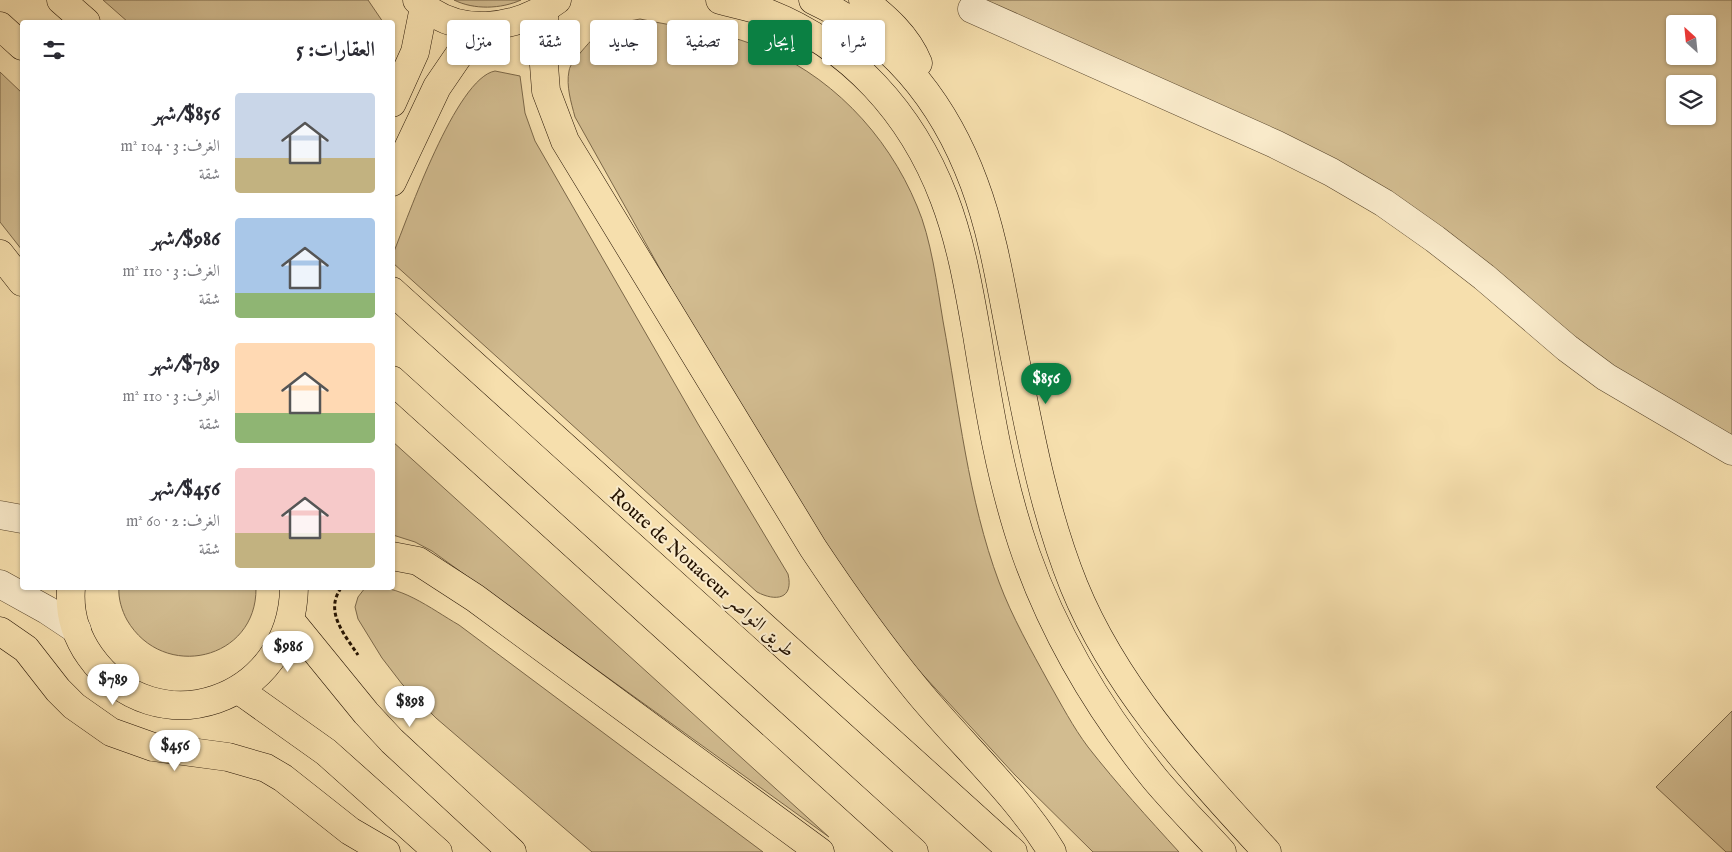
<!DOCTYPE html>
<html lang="ar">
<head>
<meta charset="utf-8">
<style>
	:root { --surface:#fff; --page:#f2f2f3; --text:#2b2b33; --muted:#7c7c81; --accent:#0b8043 }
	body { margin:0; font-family:"IM FELL English",Amiri,serif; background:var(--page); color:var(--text); direction:rtl; height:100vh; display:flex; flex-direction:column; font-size:19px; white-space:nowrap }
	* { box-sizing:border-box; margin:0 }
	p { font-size:16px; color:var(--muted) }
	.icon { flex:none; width:28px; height:28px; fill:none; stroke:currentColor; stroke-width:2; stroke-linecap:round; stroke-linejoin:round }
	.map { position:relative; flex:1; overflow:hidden; direction:ltr }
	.panel { position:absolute; left:20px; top:20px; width:375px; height:570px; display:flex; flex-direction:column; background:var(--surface); border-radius:5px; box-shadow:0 1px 4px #0004; direction:rtl }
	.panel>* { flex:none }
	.banner { position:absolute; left:410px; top:20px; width:475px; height:45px; direction:rtl; display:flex; gap:10px }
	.needle { width:32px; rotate:333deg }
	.buttons { position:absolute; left:1666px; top:15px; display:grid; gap:10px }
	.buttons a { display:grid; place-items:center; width:50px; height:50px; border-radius:5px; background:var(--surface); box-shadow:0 1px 4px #0004; font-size:25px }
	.price { position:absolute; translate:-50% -42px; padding:0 11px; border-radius:18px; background:#fff; color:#222; font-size:16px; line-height:32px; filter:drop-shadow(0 1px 2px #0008) }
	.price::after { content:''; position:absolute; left:50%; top:30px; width:15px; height:11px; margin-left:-8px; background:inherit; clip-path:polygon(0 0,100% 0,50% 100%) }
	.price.on { background:var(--accent); color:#fff }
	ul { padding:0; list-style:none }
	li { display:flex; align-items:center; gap:15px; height:125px; padding:0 20px }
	li span { display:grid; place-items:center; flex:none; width:140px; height:100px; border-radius:5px; color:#555 }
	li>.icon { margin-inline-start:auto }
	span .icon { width:60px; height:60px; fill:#fffc; stroke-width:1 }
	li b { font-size:21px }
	h2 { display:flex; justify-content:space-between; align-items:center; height:60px; padding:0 20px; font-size:21px }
	.tag { padding:0 18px; border-radius:5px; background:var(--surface); box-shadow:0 1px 4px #0004; font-size:18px; line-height:45px }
	.tag.on { background:var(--accent); color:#fff }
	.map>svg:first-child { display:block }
	.green { fill:#d2bc90; stroke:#7b6748; fill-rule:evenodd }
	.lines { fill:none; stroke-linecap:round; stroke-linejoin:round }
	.minor-casing { stroke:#58452b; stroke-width:29 }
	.major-casing { stroke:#241200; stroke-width:29 }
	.highway-casing { stroke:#241200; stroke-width:29 }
	.path { stroke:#241200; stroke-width:3; stroke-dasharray:4 2.5; stroke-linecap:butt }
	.minor { stroke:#f9eaca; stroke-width:28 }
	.major { stroke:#f6dfad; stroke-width:28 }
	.highway { stroke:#f6dfad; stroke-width:28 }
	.labels { text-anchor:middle; stroke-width:4; stroke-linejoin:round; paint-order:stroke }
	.street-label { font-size:19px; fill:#241200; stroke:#f9eaca }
</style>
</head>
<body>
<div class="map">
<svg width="1732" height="852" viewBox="0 0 1732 852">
	<rect width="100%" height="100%" fill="#f6dfad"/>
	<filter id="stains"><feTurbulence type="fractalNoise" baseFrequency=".004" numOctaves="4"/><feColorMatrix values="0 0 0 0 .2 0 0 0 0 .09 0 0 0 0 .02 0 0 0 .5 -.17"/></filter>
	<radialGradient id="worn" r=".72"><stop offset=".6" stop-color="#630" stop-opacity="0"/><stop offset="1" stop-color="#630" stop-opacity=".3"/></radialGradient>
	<!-- green -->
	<g class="green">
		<polygon points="103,0 368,0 383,22 128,22"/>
		<path d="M454 0H521C501 9 474 10 454 0Z"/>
		<path d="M974 0H1732V435L1552 338 1444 229ZM1675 24H1708V56H1675ZM1675 84H1708V116H1675Z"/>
		<path d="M640 19C677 27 718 31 755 45 828 72 887 133 917 206 931 238 937 285 943 321 959 408 968 499 999 582 1012 617 1031 650 1049 683 1061 704 1073 727 1088 747 1117 784 1148 818 1179 852H1093L1015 775 901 651 861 602 725 385 575 117C571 102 566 86 569 71 570 64 577 57 581 52 602 27 608 25 640 19Z"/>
		<path d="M495 71 520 76 525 113 535 141 698 424 788 574C794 599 776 602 757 592L393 263V254C408 217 456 78 495 71Z"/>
		<polygon points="0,72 22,93 22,250 0,222"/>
		<polygon points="392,441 829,837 432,551 415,542 393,535"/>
		<path d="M119 588H256C257 660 163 682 127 620 122 611 118 598 119 588Z"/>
		<path d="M365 588C398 582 431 609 459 625L763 852H592L436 718 402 684 382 658 358 619 355 607 358 597Z"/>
		<polygon points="1732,711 1732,852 1726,852 1656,787"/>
	</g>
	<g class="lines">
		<!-- minor casing -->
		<g class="minor-casing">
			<g id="minor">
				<polyline points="972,9 1275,144 1331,172 1384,203 1435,239 1484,277 1567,348 1606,377 1732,451"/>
				<polyline points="0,515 22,519"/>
				<polyline points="0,584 47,610 77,630"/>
			</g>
		</g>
		<!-- major casing -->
		<g class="major-casing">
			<g id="major">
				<path d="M417 0C456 39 517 30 557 0"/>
				<path d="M720 0C735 4 751 7 765 12 851 45 912 114 944 198 961 242 969 290 977 335 989 409 1001 483 1026 554 1055 636 1100 711 1155 779 1176 804 1200 828 1222 852"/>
				<path d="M813 0C892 37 944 102 974 183 994 236 1002 293 1013 348 1029 429 1043 509 1074 586 1116 689 1193 771 1267 852"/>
				<path d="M863 0C885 17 907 36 918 63"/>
				<polyline points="392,103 415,52 424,7"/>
				<polyline points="392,182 437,87 478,27"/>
				<path d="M71 588C69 612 76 636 90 656 156 749 292 701 294 588"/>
				<polyline points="291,621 366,713 392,741 512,852"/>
				<polyline points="0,631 26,649 58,690 74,706 111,732 153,747 228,757 266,768 283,778 350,831 386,852"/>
				<polyline points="239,690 326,752 438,852"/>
			</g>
		</g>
		<!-- highway casing -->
		<g class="highway-casing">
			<g id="highway">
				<polyline points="61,0 86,22"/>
				<path d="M544 10V65L546 91 565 141 813 548C845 596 879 644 916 689 959 742 1017 794 1052 852"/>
				<polyline points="0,26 22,46"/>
				<polyline points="0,254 22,282"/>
				<polyline points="392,291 1013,852"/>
				<polyline points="392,380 914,852"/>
				<polyline points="392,556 418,561 475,598 820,852"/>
			</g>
		</g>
		<!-- path -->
		<path class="path" d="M341 588C324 612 345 635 358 655"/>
		<!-- minor -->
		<use href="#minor" class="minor"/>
		<!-- major -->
		<use href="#major" class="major"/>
		<!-- highway -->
		<use href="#highway" class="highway"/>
	</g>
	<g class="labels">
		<!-- street labels -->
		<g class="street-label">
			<text transform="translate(703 572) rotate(42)" y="7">Route de Nouaceur طريق النواصر</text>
		</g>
	</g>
	<rect width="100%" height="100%" filter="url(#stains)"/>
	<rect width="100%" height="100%" fill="url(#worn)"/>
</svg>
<div class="buttons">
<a><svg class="needle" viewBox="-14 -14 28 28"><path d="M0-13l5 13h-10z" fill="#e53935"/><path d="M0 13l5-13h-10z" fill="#7c7c81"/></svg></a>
<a><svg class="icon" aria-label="layers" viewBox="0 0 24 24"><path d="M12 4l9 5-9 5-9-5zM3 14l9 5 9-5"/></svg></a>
</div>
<b class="price on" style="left:1046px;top:405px">$856</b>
<b class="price" style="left:288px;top:673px">$986</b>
<b class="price" style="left:113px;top:706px">$789</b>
<b class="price" style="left:410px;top:728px">$898</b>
<b class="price" style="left:175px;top:772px">$456</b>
<div class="banner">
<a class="tag">شراء</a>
<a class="tag on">إيجار</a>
<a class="tag">تصفية</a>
<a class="tag">جديد</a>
<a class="tag">شقة</a>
<a class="tag">منزل</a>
</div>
<section class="panel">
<h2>العقارات: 5<svg class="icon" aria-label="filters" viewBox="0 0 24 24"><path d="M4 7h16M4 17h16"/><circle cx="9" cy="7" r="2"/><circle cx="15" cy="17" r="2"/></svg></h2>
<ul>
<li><span style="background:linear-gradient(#c9d6e8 65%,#c2b280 0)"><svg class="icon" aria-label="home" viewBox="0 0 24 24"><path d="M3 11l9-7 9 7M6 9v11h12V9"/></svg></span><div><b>$856/شهر</b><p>الغرف: 3 · 104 m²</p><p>شقة</p></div></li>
<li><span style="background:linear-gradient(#a9c7e8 75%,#8fb573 0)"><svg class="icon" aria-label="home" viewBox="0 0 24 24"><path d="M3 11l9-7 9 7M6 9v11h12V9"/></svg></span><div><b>$986/شهر</b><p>الغرف: 3 · 110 m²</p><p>شقة</p></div></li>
<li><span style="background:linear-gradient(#ffd9b3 70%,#8fb573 0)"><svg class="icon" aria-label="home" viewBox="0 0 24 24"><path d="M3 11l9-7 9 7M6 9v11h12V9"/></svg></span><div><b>$789/شهر</b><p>الغرف: 3 · 110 m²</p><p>شقة</p></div></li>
<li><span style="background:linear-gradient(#f6c9c9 65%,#c2b280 0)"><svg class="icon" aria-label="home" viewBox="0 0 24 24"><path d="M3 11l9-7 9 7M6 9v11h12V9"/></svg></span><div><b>$456/شهر</b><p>الغرف: 2 · 60 m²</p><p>شقة</p></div></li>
</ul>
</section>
</div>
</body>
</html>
